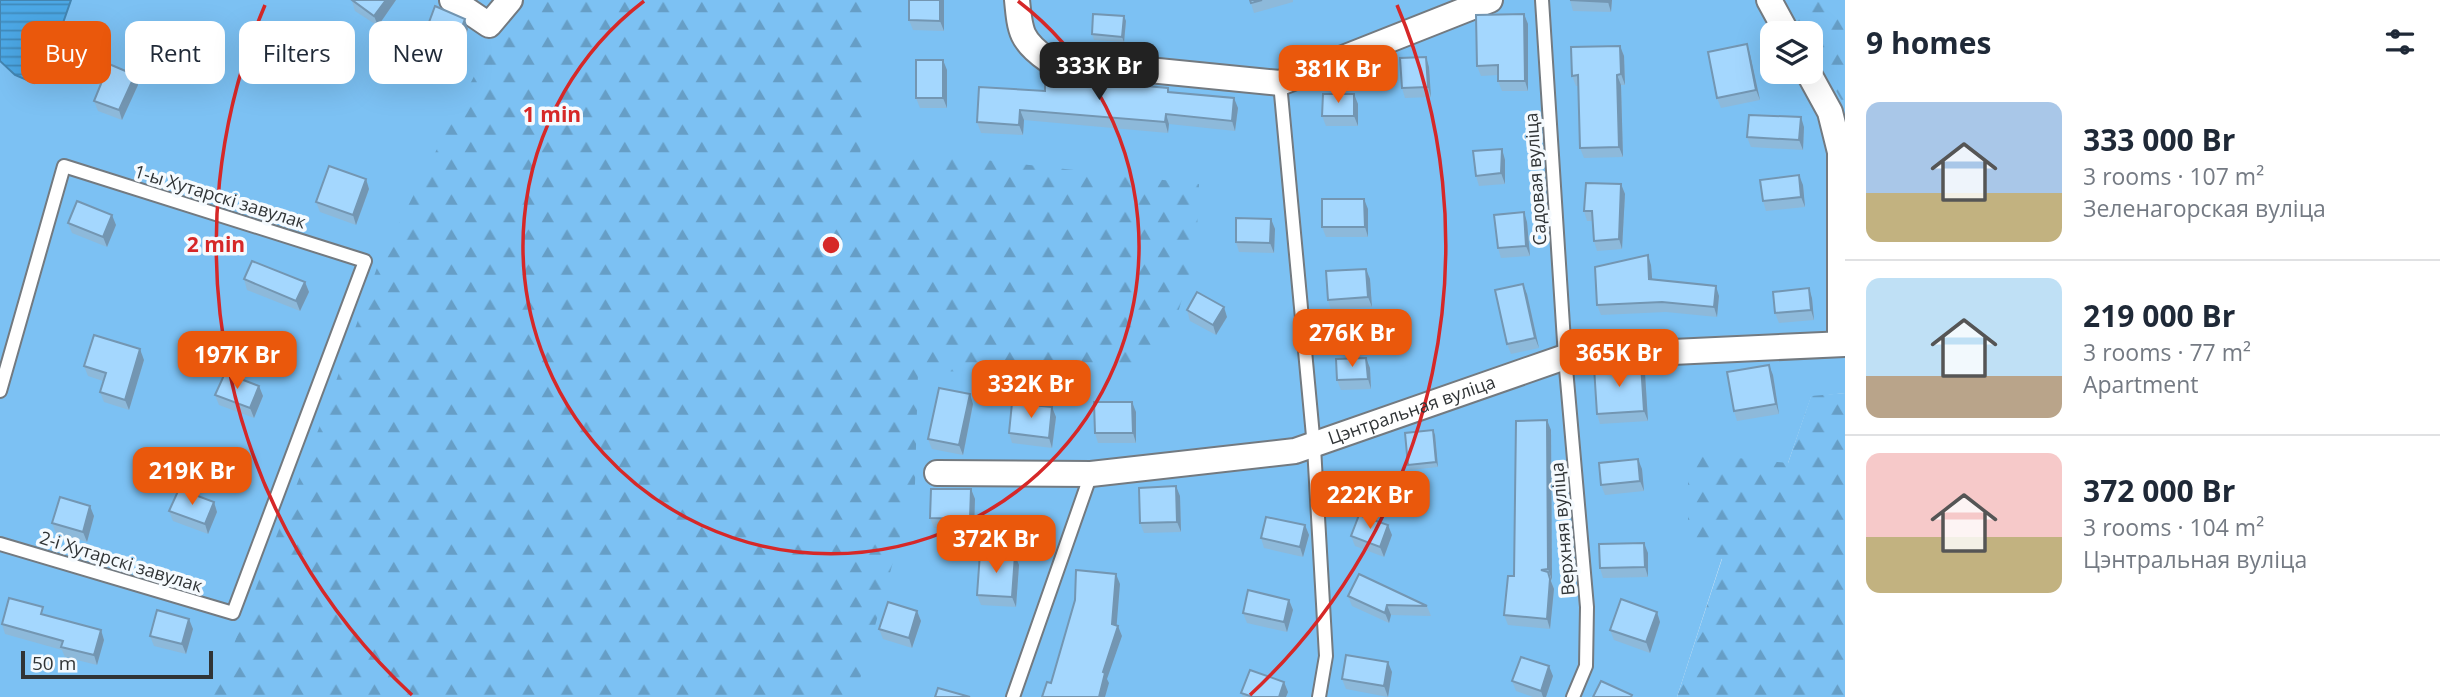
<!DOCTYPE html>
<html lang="en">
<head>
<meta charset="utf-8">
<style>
	:root { --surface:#fff; --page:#f6f6f7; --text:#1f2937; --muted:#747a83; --line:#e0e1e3; --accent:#ea580c }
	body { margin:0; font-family:"Open Sans",sans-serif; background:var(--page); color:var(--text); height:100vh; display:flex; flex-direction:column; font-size:26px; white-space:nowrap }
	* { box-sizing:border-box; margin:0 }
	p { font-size:23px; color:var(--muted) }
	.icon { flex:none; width:38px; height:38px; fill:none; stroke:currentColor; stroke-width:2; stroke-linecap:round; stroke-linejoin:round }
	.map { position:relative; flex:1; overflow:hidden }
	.drawer { display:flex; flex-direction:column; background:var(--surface); width:595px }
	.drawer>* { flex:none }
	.guide { position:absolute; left:21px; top:21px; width:665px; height:63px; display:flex; gap:14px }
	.tools { position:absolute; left:1760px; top:21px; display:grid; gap:14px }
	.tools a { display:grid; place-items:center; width:63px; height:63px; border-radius:14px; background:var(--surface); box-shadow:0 7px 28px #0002; font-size:35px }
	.scale { position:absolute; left:21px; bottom:18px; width:192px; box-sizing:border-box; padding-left:7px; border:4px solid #303436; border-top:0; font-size:19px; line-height:24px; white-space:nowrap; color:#303436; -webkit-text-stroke:5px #f5fafe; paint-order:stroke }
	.price { position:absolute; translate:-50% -60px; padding:0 16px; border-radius:14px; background:var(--accent); color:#fff; font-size:23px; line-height:46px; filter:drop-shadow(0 2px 4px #0008) }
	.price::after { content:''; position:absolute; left:50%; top:42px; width:21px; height:16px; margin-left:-10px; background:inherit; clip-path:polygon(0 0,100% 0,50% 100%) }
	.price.current { background:#222; color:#fff }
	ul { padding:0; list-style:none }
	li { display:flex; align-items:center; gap:21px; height:175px; padding:0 21px }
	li+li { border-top:2px solid var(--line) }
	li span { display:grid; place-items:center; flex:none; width:196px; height:140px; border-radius:14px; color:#555 }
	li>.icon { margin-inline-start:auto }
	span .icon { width:84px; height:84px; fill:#fffc; stroke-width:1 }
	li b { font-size:30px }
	h2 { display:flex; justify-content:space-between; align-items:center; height:84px; padding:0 21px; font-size:30px }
	.chip { padding:0 24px; border-radius:14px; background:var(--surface); box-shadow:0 7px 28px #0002; font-size:24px; line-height:63px }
	.chip.current { background:var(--accent); color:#fff }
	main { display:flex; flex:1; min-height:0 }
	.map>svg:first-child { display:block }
	.green { fill:#7cc1f3; fill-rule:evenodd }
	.forest { fill:url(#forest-firs) }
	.water { fill:url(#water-rules); stroke:#4485b1; stroke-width:2 }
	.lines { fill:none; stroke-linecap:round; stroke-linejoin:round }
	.service-casing { stroke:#737a80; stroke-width:16 }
	.minor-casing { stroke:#737a80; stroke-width:28 }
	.service { stroke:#fff; stroke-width:12 }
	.minor { stroke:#fff; stroke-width:24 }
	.wall { fill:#8db9da }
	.shaded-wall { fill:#7396b2 }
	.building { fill:#a4d7fe; stroke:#7396b2; stroke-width:2 }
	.ring { fill:none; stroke:#d62828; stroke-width:3.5 }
	.labels { text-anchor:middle; stroke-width:7; stroke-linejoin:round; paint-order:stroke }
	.street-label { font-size:18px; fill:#303436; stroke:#f5fafe }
	.centre { fill:#d62828; stroke:#f5fafe; stroke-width:3.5 }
	.ring-label { font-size:21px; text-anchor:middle; font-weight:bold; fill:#d62828; stroke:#f5fafe; stroke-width:7; stroke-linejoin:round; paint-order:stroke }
</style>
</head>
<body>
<main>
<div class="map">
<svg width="1845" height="697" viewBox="0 0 1845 697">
	<defs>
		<pattern id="forest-firs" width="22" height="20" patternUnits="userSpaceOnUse" patternTransform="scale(1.75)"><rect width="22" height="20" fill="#7cc1f3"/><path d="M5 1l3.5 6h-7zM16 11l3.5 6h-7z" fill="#669ec6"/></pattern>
		<pattern id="water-rules" width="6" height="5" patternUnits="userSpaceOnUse" patternTransform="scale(1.75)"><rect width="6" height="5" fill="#4ca8e6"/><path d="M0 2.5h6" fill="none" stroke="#408abb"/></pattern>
	</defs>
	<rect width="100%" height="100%" fill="#e5edf4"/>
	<!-- green -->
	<path class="green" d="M5 0H1845V393L1811 397 1788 463 1722 558 1677 697H0V22ZM1773 33H1811V72H1773Z"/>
	<!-- forest -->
	<g class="forest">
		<polygon points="534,0 869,0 860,159 968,158 1199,184 1196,254 1171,335 1153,362 1084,369 918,372 915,484 855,697 213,697 319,428 378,265 496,33"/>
		<polygon points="1785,0 1845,0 1845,124 1843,103 1811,46 1811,33 1804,33"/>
		<polygon points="1845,393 1845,697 1677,697 1722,559 1688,544 1688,453 1788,463 1811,396"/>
	</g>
	<!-- water -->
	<polygon class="water" points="0,0 71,0 49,63 34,83 15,75 0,61"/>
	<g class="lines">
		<!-- service casing -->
		<g class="service-casing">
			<g id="service">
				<polyline points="1542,0 1565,357 1587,607 1586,666 1573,697"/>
				<polyline points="1280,83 1314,447 1326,656 1319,697"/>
				<polyline points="0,391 64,166 365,261 233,613 0,544"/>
				<polyline points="1013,697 1091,474"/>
			</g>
		</g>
		<!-- minor casing -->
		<g class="minor-casing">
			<g id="minor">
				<polyline points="452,0 489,25 510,0"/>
				<path d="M1017 0C1020 32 1021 41 1048 60L1280 83 1490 0"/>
				<polyline points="1769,0 1787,33"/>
				<polyline points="1808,72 1830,112 1840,152 1840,344"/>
				<path id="s1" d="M937 473 1091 474 1295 451 1565 357 1845 344"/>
			</g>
		</g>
		<!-- service -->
		<use href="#service" class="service"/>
		<!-- minor -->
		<use href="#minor" class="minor"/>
	</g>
	<!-- wall -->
	<g class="wall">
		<polygon points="396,0 378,26 355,11 352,1"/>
		<polygon points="944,0 944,31 913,30 909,20"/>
		<polygon points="1250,0 1293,0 1293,2 1254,13"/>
		<polygon points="1570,0 1612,0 1611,12 1573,11"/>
		<polygon points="1524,14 1528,24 1528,91 1502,91 1498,81 1498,75 1481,76 1477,66"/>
		<polygon points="1126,21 1124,42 1094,40 1092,34"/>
		<polygon points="468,29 454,65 425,54 421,44"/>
		<polygon points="1747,44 1750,54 1760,100 1721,108 1717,98"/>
		<polygon points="1620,46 1624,56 1625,85 1621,85 1623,157 1584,158 1580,148 1578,86 1576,86 1572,76"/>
		<polygon points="1426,57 1429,67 1431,97 1405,98 1402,88"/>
		<polygon points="947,70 947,108 920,108 916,98"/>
		<polygon points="138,85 122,120 98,111 94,101"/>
		<polygon points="1168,88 1170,92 1238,108 1235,131 1169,124 1168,133 1024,120 1023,135 981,133 977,122 1045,91"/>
		<polygon points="1354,94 1358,104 1358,126 1326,126 1322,116"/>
		<polygon points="1804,127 1803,150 1751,147 1747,137"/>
		<polygon points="1502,149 1505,160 1505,184 1479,186 1476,176"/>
		<polygon points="366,179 369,189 356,225 320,212 316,202"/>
		<polygon points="1621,184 1625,194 1622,249 1597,251 1594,241 1592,221 1587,221 1584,211"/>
		<polygon points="1803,185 1805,207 1766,211 1763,201"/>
		<polygon points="1368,209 1368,237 1326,237 1322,227"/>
		<polygon points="1271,219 1275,229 1274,253 1239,252 1236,242"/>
		<polygon points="1527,222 1530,256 1501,258 1498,248"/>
		<polygon points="68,223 116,225 107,247 72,233"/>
		<polygon points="1651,265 1652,280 1719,296 1717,317 1666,312 1601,315 1597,305"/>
		<polygon points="1366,269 1370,279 1372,307 1331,310 1328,300"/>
		<polygon points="244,279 305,282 309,292 300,311 247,290"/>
		<polygon points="1527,294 1539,348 1511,354 1507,344"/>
		<polygon points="1812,298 1814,320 1779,323 1775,313"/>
		<polygon points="1187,310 1227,317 1216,335 1190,321"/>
		<polygon points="1366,358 1370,368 1371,389 1341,390 1337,380"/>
		<polygon points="144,360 129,410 104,402 100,392 103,381 88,376 84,366"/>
		<polygon points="1645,373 1648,421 1600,424 1597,414"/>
		<polygon points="1773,375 1779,414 1737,421 1734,411"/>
		<polygon points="259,386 263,396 254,418 219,405 215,395"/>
		<polygon points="973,404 963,455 932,449 928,439"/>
		<polygon points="1052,407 1056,417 1052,448 1012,443 1009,433"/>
		<polygon points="1136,412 1136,443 1098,443 1095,433"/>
		<polygon points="1551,430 1552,580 1551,580 1554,589 1550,629 1508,625 1504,615"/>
		<polygon points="1435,435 1438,467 1410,470 1408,465"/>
		<polygon points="1642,469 1644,491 1605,495 1601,485"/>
		<polygon points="971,489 975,499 974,529 934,528 930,518"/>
		<polygon points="1180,496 1181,532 1144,533 1140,523"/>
		<polygon points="214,502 217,512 208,534 173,521 169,511"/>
		<polygon points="94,516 87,542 56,533 52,523"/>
		<polygon points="1305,525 1309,535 1303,557 1264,548 1261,538"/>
		<polygon points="1392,535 1384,557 1355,546 1351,536"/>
		<polygon points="1648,553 1648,577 1603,578 1600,568"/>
		<polygon points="1019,565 1016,607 981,605 977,595"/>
		<polygon points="1348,596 1427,606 1431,616 1391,615 1389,623 1352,606"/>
		<polygon points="1289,600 1293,610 1287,632 1247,623 1243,613"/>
		<polygon points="917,611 921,621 912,648 883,639 879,629"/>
		<polygon points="1657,612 1660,622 1650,653 1614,640 1610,630"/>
		<polygon points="46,615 101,630 104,640 97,665 65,657 62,650 5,634 2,624"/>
		<polygon points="193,629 186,654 154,646 150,636"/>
		<polygon points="1392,672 1388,697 1346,689 1342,679"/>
		<polygon points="1553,676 1546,697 1533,697 1516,691 1512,681"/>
		<polygon points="1284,682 1288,692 1286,697 1243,697 1241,693"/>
	</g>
	<!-- shaded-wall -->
	<g class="shaded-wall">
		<polygon points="386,0 396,0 378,26 374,16"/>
		<polygon points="940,0 944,0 944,31 940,21"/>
		<polygon points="1608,0 1612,0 1611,12 1608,2"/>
		<polygon points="1524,14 1528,24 1528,91 1525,81"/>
		<polygon points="1124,16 1126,21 1124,42 1122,37"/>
		<polygon points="465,19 468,29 454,65 451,55"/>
		<polygon points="1747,44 1750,54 1760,100 1756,90"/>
		<polygon points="1620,46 1624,56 1625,85 1621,74"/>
		<polygon points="1426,57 1429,67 1431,97 1428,87"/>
		<polygon points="943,60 947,70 947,108 943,98"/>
		<polygon points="135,75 138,85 122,120 119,110"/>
		<polygon points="1617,75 1621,85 1623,157 1619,147"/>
		<polygon points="1354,94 1358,104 1358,126 1354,116"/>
		<polygon points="1234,98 1238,108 1235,131 1232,121"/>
		<polygon points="1020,110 1024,120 1023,135 1019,125"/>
		<polygon points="1166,114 1169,124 1168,133 1165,122"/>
		<polygon points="1801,117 1804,127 1803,150 1799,140"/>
		<polygon points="1502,149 1505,160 1505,184 1501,173"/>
		<polygon points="1799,175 1803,185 1805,207 1801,197"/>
		<polygon points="366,179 369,189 356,225 353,215"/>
		<polygon points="1621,184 1625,194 1622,249 1619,239"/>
		<polygon points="1364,199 1368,209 1368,237 1365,227"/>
		<polygon points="1524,212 1527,222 1530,256 1526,246"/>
		<polygon points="112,215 116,225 107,247 103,237"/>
		<polygon points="1271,219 1275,229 1274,253 1270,243"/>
		<polygon points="1648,255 1651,265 1653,289 1649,279"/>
		<polygon points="1366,269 1370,279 1372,307 1368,297"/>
		<polygon points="305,282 309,292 300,311 296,301"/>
		<polygon points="1523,284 1527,294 1539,348 1535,338"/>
		<polygon points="1716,286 1719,296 1717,317 1714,307"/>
		<polygon points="1809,288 1812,298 1814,320 1811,310"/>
		<polygon points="1224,307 1227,317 1216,335 1213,325"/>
		<polygon points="140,349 144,360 129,410 125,400"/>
		<polygon points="1366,358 1370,368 1371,389 1368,379"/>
		<polygon points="1641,363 1645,373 1648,421 1644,411"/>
		<polygon points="1769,365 1773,375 1779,414 1776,404"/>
		<polygon points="259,386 263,396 254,418 250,408"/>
		<polygon points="970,394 973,404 963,455 959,445"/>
		<polygon points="1132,402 1136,412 1136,443 1133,433"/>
		<polygon points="1052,407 1056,417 1052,448 1049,438"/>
		<polygon points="1547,420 1551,430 1552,580 1548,569"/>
		<polygon points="1433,430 1435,435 1438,467 1436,462"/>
		<polygon points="1638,459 1642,469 1644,491 1640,481"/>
		<polygon points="1176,486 1180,496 1181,532 1177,522"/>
		<polygon points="971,489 975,499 974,529 970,519"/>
		<polygon points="214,502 217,512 208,534 205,524"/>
		<polygon points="90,506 94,516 87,542 83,532"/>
		<polygon points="1305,525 1309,535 1303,557 1300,547"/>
		<polygon points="1388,525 1392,535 1384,557 1380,547"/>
		<polygon points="1644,543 1648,553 1648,577 1645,567"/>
		<polygon points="1015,555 1019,565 1016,607 1012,597"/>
		<polygon points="1116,574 1120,584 1116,633 1118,626 1122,636 1107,679 1109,683 1105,697 1099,697 1103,672 1112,624"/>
		<polygon points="1550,579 1554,589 1550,629 1547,619"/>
		<polygon points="1289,600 1293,610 1287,632 1284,622"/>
		<polygon points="1387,605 1391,615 1389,623 1385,613"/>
		<polygon points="917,611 921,621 912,648 909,638"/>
		<polygon points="1657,612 1660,622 1650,653 1646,642"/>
		<polygon points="189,619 193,629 186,654 182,644"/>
		<polygon points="101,630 104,640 97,665 94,655"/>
		<polygon points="1388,662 1392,672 1388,697 1384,686"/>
		<polygon points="1549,666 1553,676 1546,697 1543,697 1541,691"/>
		<polygon points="1284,682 1288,692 1286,697 1279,697"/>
	</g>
	<!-- building -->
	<g class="building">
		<polygon points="352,0 386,0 374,16"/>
		<polygon points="909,0 940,0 940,21 909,20"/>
		<polygon points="1250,0 1262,0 1251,3"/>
		<polygon points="1570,0 1608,0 1608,2"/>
		<polygon points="435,6 465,19 451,55 421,44"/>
		<polygon points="1093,14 1124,16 1122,37 1092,34"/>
		<polygon points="1524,14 1525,81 1498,81 1498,65 1477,66 1476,15"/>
		<polygon points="1747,44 1756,90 1717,98 1708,52"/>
		<polygon points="1620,46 1621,74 1617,75 1619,147 1580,148 1578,75 1572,76 1571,47"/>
		<polygon points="1426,57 1428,87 1402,88 1400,58"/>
		<rect x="916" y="60" width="27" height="38"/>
		<polygon points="109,64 135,75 119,110 94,101"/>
		<polygon points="1045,77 1168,88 1168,92 1234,98 1232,121 1166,114 1165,122 1020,110 1019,125 977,122 979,87 1045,91"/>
		<polygon points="1323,94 1354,94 1354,116 1322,116"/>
		<polygon points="1749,115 1801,117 1799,140 1747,137"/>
		<polygon points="1502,149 1501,173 1476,176 1473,151"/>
		<polygon points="329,166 366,179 353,215 316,202"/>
		<polygon points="1799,175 1801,197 1763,201 1760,180"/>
		<polygon points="1586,183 1621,184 1619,239 1594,241 1592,211 1584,211"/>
		<polygon points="1322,199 1364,199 1365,227 1322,227"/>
		<polygon points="77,201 112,215 103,237 68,223"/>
		<polygon points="1524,212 1526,246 1498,248 1494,215"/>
		<polygon points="1236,218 1271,219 1270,243 1236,242"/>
		<polygon points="1648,255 1649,279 1716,286 1714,307 1662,302 1597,305 1595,267"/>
		<polygon points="252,261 305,282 296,301 244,279"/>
		<polygon points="1366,269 1368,297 1328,300 1326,271"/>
		<polygon points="1523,284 1535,338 1507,344 1495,290"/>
		<polygon points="1809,288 1811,310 1775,313 1773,292"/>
		<polygon points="1197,292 1224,307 1213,325 1187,310"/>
		<polygon points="94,335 140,349 125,400 100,392 106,373 84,366"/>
		<polygon points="1366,358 1368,379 1337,380 1336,359"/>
		<polygon points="1641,363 1644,411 1597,414 1594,367"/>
		<polygon points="1769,365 1776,404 1734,411 1727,372"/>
		<polygon points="225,373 259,386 250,408 215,395"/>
		<polygon points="939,388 970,394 959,445 928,439"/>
		<polygon points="1094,402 1132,402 1133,433 1095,433"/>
		<polygon points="1012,403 1052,407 1049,438 1009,433"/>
		<polygon points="1547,420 1548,569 1541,570 1548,572 1550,579 1547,619 1504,615 1508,576 1514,576 1516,421"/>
		<polygon points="1433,430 1436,462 1408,465 1405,433"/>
		<polygon points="1638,459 1640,481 1601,485 1599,463"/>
		<polygon points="1176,486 1177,522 1140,523 1139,488"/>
		<polygon points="179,489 214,502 205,524 169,511"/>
		<polygon points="931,489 971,489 970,519 930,518"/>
		<polygon points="60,497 90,506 83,532 52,523"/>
		<polygon points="1359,515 1388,525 1380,547 1351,536"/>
		<polygon points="1266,517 1305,525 1300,547 1261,538"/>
		<polygon points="1644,543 1645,567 1600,568 1599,544"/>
		<polygon points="980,553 1015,555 1012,597 977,595"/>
		<polygon points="1076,570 1116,574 1112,624 1118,626 1103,672 1105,673 1099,697 1042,697 1047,682 1051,683 1075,600"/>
		<polygon points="1359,574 1427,606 1387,605 1385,613 1348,596"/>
		<polygon points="1248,590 1289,600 1284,622 1243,613"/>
		<polygon points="9,598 43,607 41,614 101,630 94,655 61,647 63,641 2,624"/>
		<polygon points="1621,599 1657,612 1646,642 1610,630"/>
		<polygon points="888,602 917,611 909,638 879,629"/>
		<polygon points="157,610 189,619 182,644 150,636"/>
		<polygon points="1346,655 1388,662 1384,686 1342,679"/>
		<polygon points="1521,657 1549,666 1541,691 1512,681"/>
		<polygon points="1250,670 1284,682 1279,697 1253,697 1241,693"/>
		<polygon points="1601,681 1632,695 1631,697 1593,697"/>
		<polygon points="938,688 970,697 935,697"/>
	</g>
	<!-- distance rings -->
	<g class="ring">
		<path d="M1018 1A308 308 0 1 1 644 1"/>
		<path d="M412 695A615 615 0 0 1 265 5M1397 5A615 615 0 0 1 1250 695"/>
	</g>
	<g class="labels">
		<!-- street labels -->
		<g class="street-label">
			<text transform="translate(1536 179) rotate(-94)" y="6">Садовая вуліца</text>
			<text transform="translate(220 197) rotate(17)" y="6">1-ы Хутарскі завулак</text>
			<text dy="6" stroke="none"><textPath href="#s1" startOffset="483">Цэнтральная вуліца</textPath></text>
			<text transform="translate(1563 529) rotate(-95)" y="6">Верхняя вуліца</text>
			<text transform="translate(121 562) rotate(17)" y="6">2-і Хутарскі завулак</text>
		</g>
	</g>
	<circle cx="831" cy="245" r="10" class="centre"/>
	<g class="ring-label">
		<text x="552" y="122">1 min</text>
		<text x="216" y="252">2 min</text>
	</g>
</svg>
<div class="tools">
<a><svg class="icon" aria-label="layers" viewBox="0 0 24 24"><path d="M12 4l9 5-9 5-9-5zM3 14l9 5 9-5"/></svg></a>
</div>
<div class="scale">50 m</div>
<b class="price current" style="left:1099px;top:102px">333K Br</b>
<b class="price" style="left:1338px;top:105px">381K Br</b>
<b class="price" style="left:1352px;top:369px">276K Br</b>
<b class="price" style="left:1619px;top:389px">365K Br</b>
<b class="price" style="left:237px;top:391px">197K Br</b>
<b class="price" style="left:1031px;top:420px">332K Br</b>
<b class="price" style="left:192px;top:507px">219K Br</b>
<b class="price" style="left:1370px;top:531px">222K Br</b>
<b class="price" style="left:996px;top:575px">372K Br</b>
<div class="guide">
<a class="chip current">Buy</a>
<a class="chip">Rent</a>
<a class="chip">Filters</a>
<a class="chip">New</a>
</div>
</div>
<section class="drawer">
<h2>9 homes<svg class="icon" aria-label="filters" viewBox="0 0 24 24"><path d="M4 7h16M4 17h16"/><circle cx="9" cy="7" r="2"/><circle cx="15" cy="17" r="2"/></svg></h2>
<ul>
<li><span style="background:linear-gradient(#a9c7e8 65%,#c2b280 0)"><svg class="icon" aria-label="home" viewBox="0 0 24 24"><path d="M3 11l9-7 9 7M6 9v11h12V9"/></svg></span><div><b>333 000 Br</b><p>3 rooms · 107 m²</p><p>Зеленагорская вуліца</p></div></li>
<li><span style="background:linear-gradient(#bfe0f5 70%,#b9a48a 0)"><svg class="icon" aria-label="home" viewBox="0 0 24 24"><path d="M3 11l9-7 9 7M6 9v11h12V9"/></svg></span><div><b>219 000 Br</b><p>3 rooms · 77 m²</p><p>Apartment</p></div></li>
<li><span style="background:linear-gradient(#f6c9c9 60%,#c2b280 0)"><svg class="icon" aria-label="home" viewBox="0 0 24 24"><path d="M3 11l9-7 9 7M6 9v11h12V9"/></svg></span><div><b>372 000 Br</b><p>3 rooms · 104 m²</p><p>Цэнтральная вуліца</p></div></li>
</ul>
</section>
</main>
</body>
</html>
